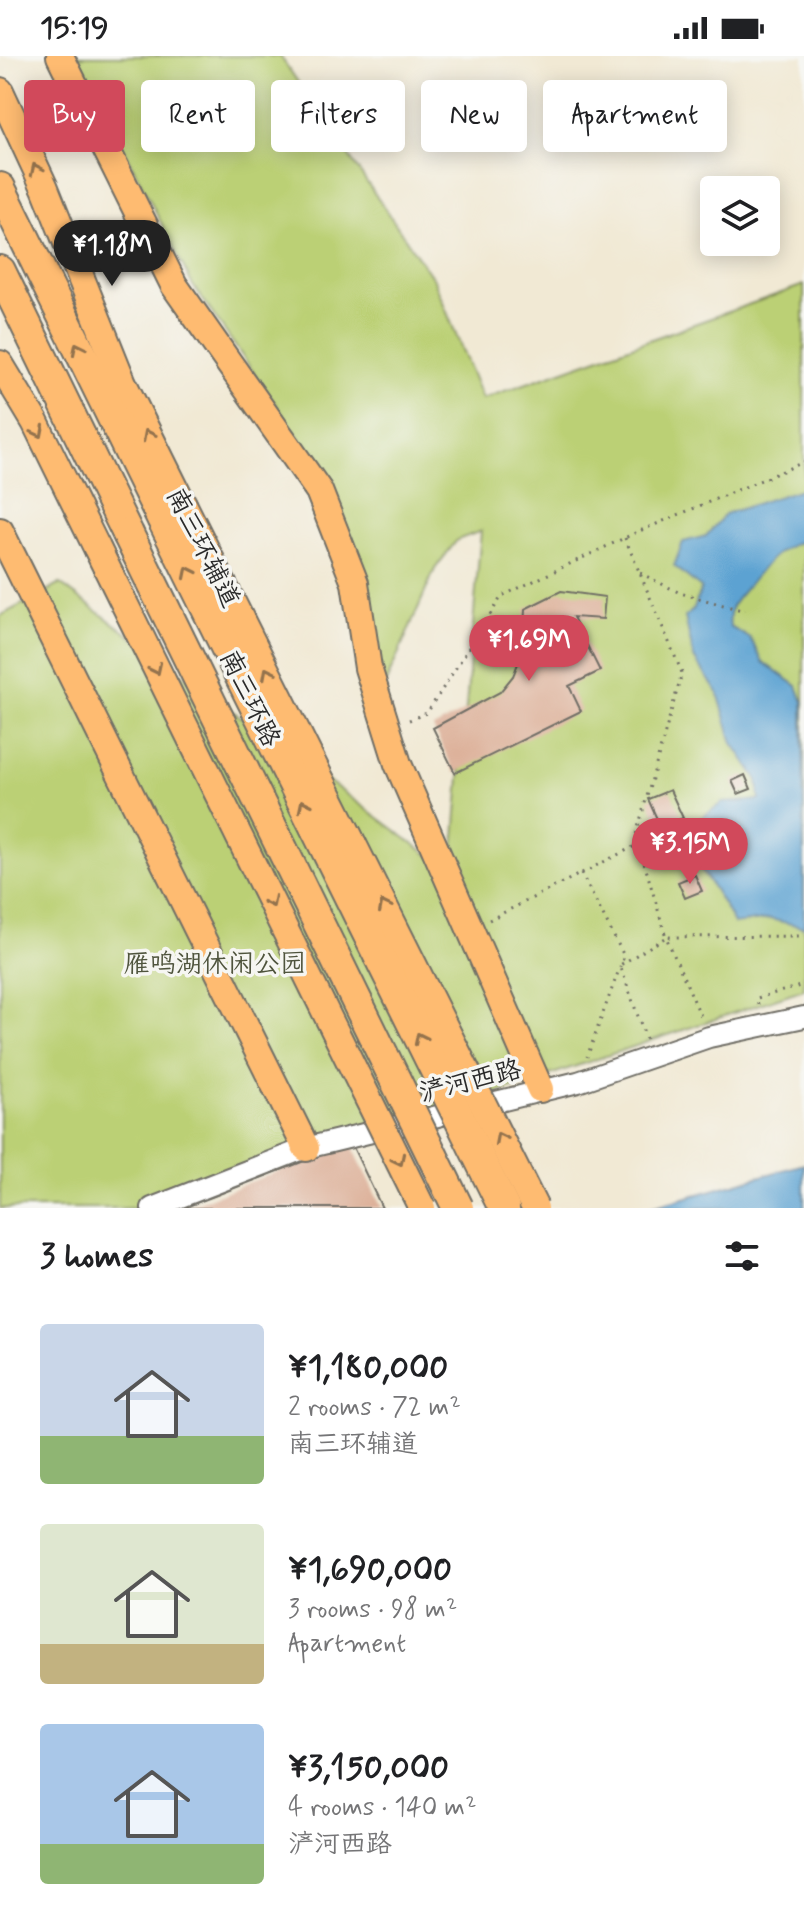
<!DOCTYPE html>
<html lang="en">
<head>
<meta charset="utf-8">
<style>
	:root { --surface:#fff; --page:#f2f2f2; --text:#202124; --muted:#757577; --accent:#d1495b }
	body { margin:0; font-family:Mynerve,"LXGW WenKai TC",sans-serif; background:var(--page); color:var(--text); height:100vh; display:flex; flex-direction:column; font-size:30px; white-space:nowrap }
	* { box-sizing:border-box; margin:0 }
	p { font-size:26px; color:var(--muted) }
	.icon { flex:none; width:44px; height:44px; fill:none; stroke:currentColor; stroke-width:2; stroke-linecap:round; stroke-linejoin:round }
	.map { position:relative; height:1152px; overflow:hidden }
	.drawer { display:flex; flex-direction:column; background:var(--surface); flex:1 }
	.drawer>* { flex:none }
	.guide { position:absolute; left:24px; top:24px; width:756px; height:72px; display:flex; gap:16px }
	.buttons { position:absolute; left:700px; top:120px; display:grid; gap:16px }
	.buttons a { display:grid; place-items:center; width:80px; height:80px; border-radius:8px; background:var(--surface); box-shadow:0 4px 20px #0003; font-size:40px }
	.price { position:absolute; translate:-50% -68px; padding:0 18px; border-radius:28px; background:var(--accent); color:#fff; font-size:26px; line-height:52px; filter:drop-shadow(0 2px 4px #0008) }
	.price::after { content:''; position:absolute; left:50%; top:48px; width:24px; height:18px; margin-left:-12px; background:inherit; clip-path:polygon(0 0,100% 0,50% 100%) }
	.price.selected { background:#222; color:#fff }
	ul { padding:0; list-style:none }
	li { display:flex; align-items:center; gap:24px; height:200px; padding:0 40px }
	li span { display:grid; place-items:center; flex:none; width:224px; height:160px; border-radius:8px; color:#555 }
	li>.icon { margin-inline-start:auto }
	span .icon { width:96px; height:96px; fill:#fffc; stroke-width:1 }
	li b { font-size:34px }
	h2 { display:flex; justify-content:space-between; align-items:center; height:96px; padding:0 40px; font-size:34px }
	.chip { padding:0 28px; border-radius:8px; background:var(--surface); box-shadow:0 4px 20px #0003; font-size:28px; line-height:72px }
	.chip.selected { background:var(--accent); color:#fff }
	.status { display:flex; justify-content:space-between; align-items:center; height:56px; padding:0 40px; background:var(--surface); direction:ltr }
	.status svg { height:22px; fill:currentColor }
	.map>svg:first-child { display:block }
	.green { fill:#bbd074; stroke:#737e50; stroke-width:2 }
	.water { fill:#5ca2d2; stroke:#44667e; stroke-width:2 }
	.building { fill:#ddb19a }
	.lines { fill:none; stroke-linecap:round; stroke-linejoin:round }
	.minor-casing { stroke:#706e66; stroke-width:24 }
	.major-casing { stroke:#706e66; stroke-width:30 }
	.highway-casing { stroke:#706e66; stroke-width:34 }
	.path { stroke:#706e66; stroke-width:3; stroke-dasharray:2 6; stroke-linecap:butt }
	.minor { stroke:#fff; stroke-width:20 }
	.major { stroke:#febb71; stroke-width:26 }
	.highway { stroke:#febb71; stroke-width:30 }
	.major-bridge-casing { stroke:#706e66; stroke-width:30; stroke-linecap:butt }
	.highway-bridge-casing { stroke:#706e66; stroke-width:34; stroke-linecap:butt }
	.major-bridge { stroke:#febb71; stroke-width:26 }
	.highway-bridge { stroke:#febb71; stroke-width:30 }
	.oneway { stroke:#94734e }
	.labels { text-anchor:middle; stroke-width:7; stroke-linejoin:round; paint-order:stroke }
	.street-label { font-size:26px; fill:#2b2b2b; stroke:#f6f6f2 }
	.park-label { font-size:26px; fill:#4f543d; stroke:#f6f6f2 }
</style>
</head>
<body>
<div class="status"><b>15:19</b><svg viewBox="0 0 49 12"><path d="M0 12V9h3v3zM5 12V6h3v6zM10 12V3h3v9zM15 12V0h3v12zM26 1h20v11H26zM47 4h2v5h-2z"/></svg></div>
<div class="map">
<svg width="804" height="1152" viewBox="0 0 804 1152">
	<rect width="100%" height="100%" fill="#f6f6f2"/>
	<filter id="ink" filterUnits="userSpaceOnUse"><feTurbulence type="fractalNoise" baseFrequency=".0125" numOctaves="2"/><feDisplacementMap in="SourceGraphic" scale="16" xChannelSelector="R" yChannelSelector="G"/><feConvolveMatrix kernelMatrix="1 2 1 2 8 2 1 2 1" color-interpolation-filters="sRGB"/></filter>
	<filter id="wash" filterUnits="userSpaceOnUse"><feTurbulence type="fractalNoise" baseFrequency=".006" numOctaves="4" result="noise"/><feDisplacementMap in="SourceGraphic" scale="32" xChannelSelector="R" yChannelSelector="G"/><feGaussianBlur stdDeviation="1.8" result="paint"/><feColorMatrix in="noise" values="0 0 0 0 0 0 0 0 0 0 0 0 0 0 0 0 0 1.4 0 .05"/><feComposite in="paint" operator="in"/></filter>
	<g filter="url(#wash)">
		<rect width="100%" height="100%" fill="#f1e9d4"/>
		<!-- green -->
		<polygon class="green" points="77,0 280,0 434,224 482,343 804,229 804,933 157,1152 0,1152 0,560 60,528 452,816 481,475 457,484 435,513 385,629 327,422 192,228"/>
		<!-- water -->
		<g class="water">
			<path d="M804 432V484C774 495 769 505 750 527 738 543 727 547 730 571L750 582 763 606 797 630 803 646 804 871 770 863 734 868C716 832 692 803 673 767L698 764 722 747 760 744 758 724 733 687 718 637 694 602 685 561 694 553 701 532 674 510 683 486 706 480 725 458Z"/>
			<polygon points="804,1108 804,1152 649,1152"/>
		</g>
		<g id="blocks">
			<!-- building -->
			<g class="building">
				<polygon points="561,535 605,541 603,563 573,561 600,615 569,630 581,655 455,717 433,672 500,636 513,620 523,595 525,553"/>
				<polygon points="745,719 751,733 738,738 732,725"/>
				<polygon points="670,734 683,762 661,772 648,743"/>
				<polygon points="695,819 702,835 685,842 678,826"/>
				<polygon points="351,1087 382,1152 183,1152"/>
			</g>
		</g>
	</g>
	<g filter="url(#ink)">
		<use href="#blocks" fill-opacity="0" stroke="#706e66" stroke-width="2"/>
		<g class="lines">
			<!-- minor casing -->
			<g class="minor-casing">
				<polyline id="minor" points="152,1152 306,1092 578,1026 709,981 804,961"/>
			</g>
			<!-- major casing -->
			<g class="major-casing">
				<g id="major">
					<polyline points="60,0 174,229 319,435 355,527 368,612 398,708 540,1033"/>
					<polyline points="0,35 45,132 123,327 183,448"/>
					<polyline points="0,308 35,366 97,492"/>
					<polyline points="0,475 306,1092"/>
				</g>
			</g>
			<!-- highway casing -->
			<g class="highway-casing">
				<g id="highway">
					<polyline points="0,132 162,462"/>
					<polyline points="0,215 128,478"/>
				</g>
			</g>
			<!-- path -->
			<g class="path">
				<polyline points="625,482 682,617 636,779 666,881 804,880"/>
				<polyline points="640,517 680,537 745,555"/>
				<polyline points="409,664 427,657 502,540 635,477 804,406"/>
				<polyline points="581,817 624,900 587,1001"/>
				<polyline points="489,864 639,788"/>
				<polyline points="758,949 757,942 804,929"/>
				<polyline points="646,983 620,909 666,881 702,963"/>
			</g>
			<!-- minor -->
			<use href="#minor" class="minor"/>
			<!-- major -->
			<use href="#major" class="major"/>
			<!-- highway -->
			<use href="#highway" class="highway"/>
			<!-- major-bridge casing -->
			<g class="major-bridge-casing">
				<g id="major-bridge">
					<polyline points="183,448 535,1152"/>
					<polyline points="97,492 422,1152"/>
				</g>
			</g>
			<!-- highway-bridge casing -->
			<g class="highway-bridge-casing">
				<g id="highway-bridge">
					<polyline points="162,462 504,1152"/>
					<polyline points="128,478 458,1152"/>
				</g>
			</g>
			<!-- major-bridge -->
			<use href="#major-bridge" class="major-bridge"/>
			<!-- highway-bridge -->
			<use href="#highway-bridge" class="highway-bridge"/>
		</g>
		<!-- one-way arrows -->
		<defs><path id="oneway-chevron" d="M-2-3.5L2.5 0L-2 3.5" fill="none" stroke-width="1.6" stroke-linecap="round" stroke-linejoin="round" transform="scale(2)"/></defs>
		<g class="oneway">
			<use href="#oneway-chevron" transform="translate(36 113) rotate(-115)"/>
			<use href="#oneway-chevron" transform="translate(78 292) rotate(-116)"/>
			<use href="#oneway-chevron" transform="translate(39 376) rotate(63)"/>
			<use href="#oneway-chevron" transform="translate(148 379) rotate(-117)"/>
			<use href="#oneway-chevron" transform="translate(189 516) rotate(-116)"/>
			<use href="#oneway-chevron" transform="translate(156 613) rotate(64)"/>
			<use href="#oneway-chevron" transform="translate(268 617) rotate(-117)"/>
			<use href="#oneway-chevron" transform="translate(304 749) rotate(-116)"/>
			<use href="#oneway-chevron" transform="translate(271 846) rotate(64)"/>
			<use href="#oneway-chevron" transform="translate(384 850) rotate(-117)"/>
			<use href="#oneway-chevron" transform="translate(420 982) rotate(-116)"/>
			<use href="#oneway-chevron" transform="translate(500 1082) rotate(-117)"/>
			<use href="#oneway-chevron" transform="translate(399 1104) rotate(64)"/>
		</g>
	</g>
	<g class="labels">
		<!-- street labels -->
		<g class="street-label">
			<text transform="translate(204 491) rotate(63)" y="9">南三环辅道</text>
			<text transform="translate(251 642) rotate(64)" y="9">南三环路</text>
			<text transform="translate(470 1024) rotate(-14)" y="9">浐河西路</text>
		</g>
		<!-- park labels -->
		<g class="park-label">
			<text x="215" y="916">雁鸣湖休闲公园</text>
		</g>
	</g>
</svg>
<div class="buttons">
<a><svg class="icon" aria-label="layers" viewBox="0 0 24 24"><path d="M12 4l9 5-9 5-9-5zM3 14l9 5 9-5"/></svg></a>
</div>
<b class="price selected" style="left:112px;top:232px">¥1.18M</b>
<b class="price" style="left:529px;top:627px">¥1.69M</b>
<b class="price" style="left:690px;top:830px">¥3.15M</b>
<div class="guide">
<a class="chip selected">Buy</a>
<a class="chip">Rent</a>
<a class="chip">Filters</a>
<a class="chip">New</a>
<a class="chip">Apartment</a>
</div>
</div>
<section class="drawer">
<h2>3 homes<svg class="icon" aria-label="filters" viewBox="0 0 24 24"><path d="M4 7h16M4 17h16"/><circle cx="9" cy="7" r="2"/><circle cx="15" cy="17" r="2"/></svg></h2>
<ul>
<li><span style="background:linear-gradient(#c9d6e8 70%,#8fb573 0)"><svg class="icon" aria-label="home" viewBox="0 0 24 24"><path d="M3 11l9-7 9 7M6 9v11h12V9"/></svg></span><div><b>¥1,180,000</b><p>2 rooms · 72 m²</p><p>南三环辅道</p></div></li>
<li><span style="background:linear-gradient(#dfe7d0 75%,#c2b280 0)"><svg class="icon" aria-label="home" viewBox="0 0 24 24"><path d="M3 11l9-7 9 7M6 9v11h12V9"/></svg></span><div><b>¥1,690,000</b><p>3 rooms · 98 m²</p><p>Apartment</p></div></li>
<li><span style="background:linear-gradient(#a9c7e8 75%,#8fb573 0)"><svg class="icon" aria-label="home" viewBox="0 0 24 24"><path d="M3 11l9-7 9 7M6 9v11h12V9"/></svg></span><div><b>¥3,150,000</b><p>4 rooms · 140 m²</p><p>浐河西路</p></div></li>
</ul>
</section>
</body>
</html>
